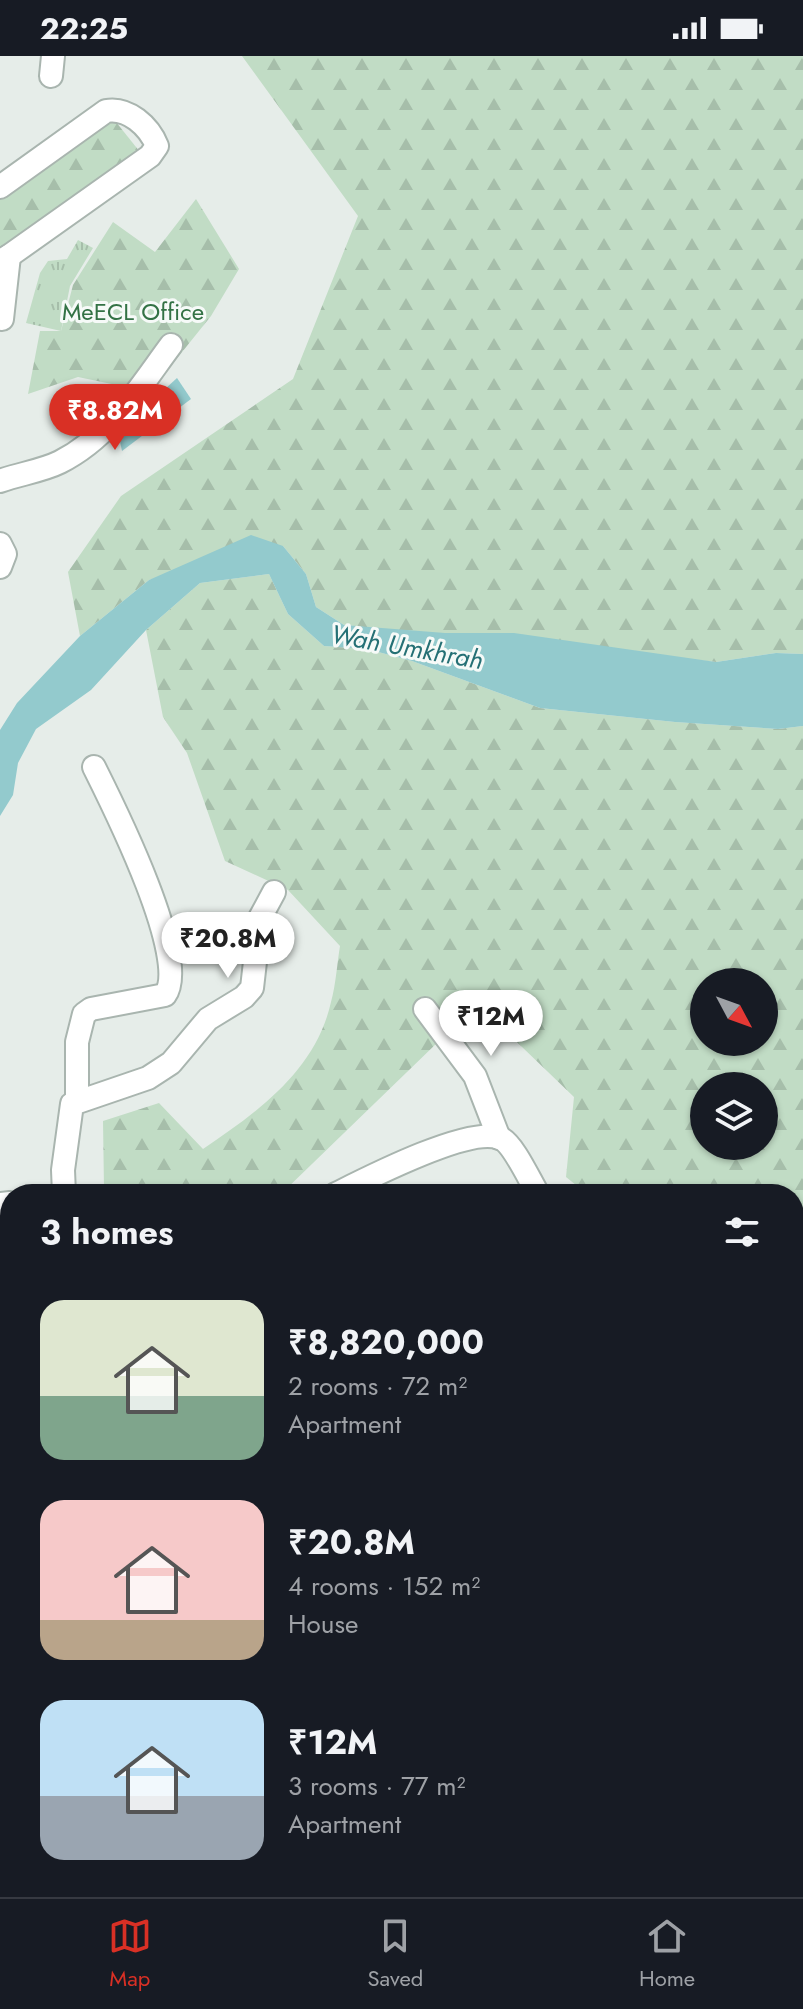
<!DOCTYPE html>
<html lang="en">
<head>
<meta charset="utf-8">
<style>
	:root { --surface:#171b24; --page:#242831; --text:#f1f3f6; --muted:#9ea1a6; --line:#363941; --accent:#d93025 }
	body { margin:0; font-family:Jost,sans-serif; background:var(--page); color:var(--text); height:100vh; display:flex; flex-direction:column; font-size:30px; white-space:nowrap }
	* { box-sizing:border-box; margin:0 }
	p { font-size:26px; color:var(--muted) }
	.icon { flex:none; width:44px; height:44px; fill:none; stroke:currentColor; stroke-width:2; stroke-linecap:round; stroke-linejoin:round }
	.map { position:relative; flex:1; overflow:hidden }
	.sheet { position:absolute; left:0px; top:1128px; width:804px; height:714px; display:flex; flex-direction:column; background:var(--surface); border-radius:32px 32px 0 0; box-shadow:0 2px 6px #0004 }
	.sheet>* { flex:none }
	.needle { width:52px; rotate:131deg }
	.buttons { position:absolute; left:690px; top:912px; display:grid; gap:16px }
	.buttons a { display:grid; place-items:center; width:88px; height:88px; border-radius:50%; background:var(--surface); box-shadow:0 2px 6px #0004; font-size:40px }
	.price { position:absolute; translate:-50% -68px; padding:0 18px; border-radius:28px; background:#fff; color:#222; font-size:26px; line-height:52px; filter:drop-shadow(0 2px 4px #0008) }
	.price::after { content:''; position:absolute; left:50%; top:48px; width:24px; height:18px; margin-left:-12px; background:inherit; clip-path:polygon(0 0,100% 0,50% 100%) }
	.price.current { background:var(--accent); color:#fff }
	ul { padding:0; list-style:none }
	li { display:flex; align-items:center; gap:24px; height:200px; padding:0 40px }
	li span { display:grid; place-items:center; flex:none; width:224px; height:160px; border-radius:24px; color:#555 }
	li>.icon { margin-inline-start:auto }
	span .icon { width:96px; height:96px; fill:#fffc; stroke-width:1 }
	li b { font-size:34px }
	h2 { display:flex; justify-content:space-between; align-items:center; height:96px; padding:0 40px; font-size:34px }
	.status { display:flex; justify-content:space-between; align-items:center; height:56px; padding:0 40px; background:var(--surface); direction:ltr }
	.status svg { height:22px; fill:currentColor }
	.dock { display:flex; justify-content:space-around; align-items:center; height:112px; border-top:2px solid var(--line); background:var(--surface); font-size:22px; color:var(--muted) }
	.dock a { display:grid; justify-items:center; gap:4px }
	.dock .current { color:var(--accent) }
	.map>svg:first-child { display:block }
	.grass { fill:url(#grass-tufts) }
	.forest { fill:url(#forest-firs); fill-rule:evenodd }
	.water { fill:#93cacd }
	.lines { fill:none; stroke-linecap:round; stroke-linejoin:round }
	.minor-casing { stroke:#a9b5af; stroke-width:26 }
	.highway-casing { stroke:#c2c9c6; stroke-width:28 }
	.minor { stroke:#fff; stroke-width:22 }
	.highway { stroke:#346858; stroke-width:24 }
	.labels { text-anchor:middle; stroke-width:6; stroke-linejoin:round; paint-order:stroke }
	.park-label { font-size:24px; fill:#337245; stroke:#f6faf8 }
	.water-label { font-size:26px; font-style:italic; fill:#257075; stroke:#f6faf8 }
</style>
</head>
<body>
<div class="status"><b>22:25</b><svg viewBox="0 0 49 12"><path d="M0 12V9h3v3zM5 12V6h3v6zM10 12V3h3v9zM15 12V0h3v12zM26 1h20v11H26zM47 4h2v5h-2z"/></svg></div>
<div class="map">
<svg width="803" height="1841" viewBox="0 0 803 1841">
	<defs>
		<pattern id="grass-tufts" width="24" height="20" patternUnits="userSpaceOnUse" patternTransform="scale(2)"><rect width="24" height="20" fill="#c1dcc5"/><path d="M3 7l-1-3M5 7V3M7 7l1-3M15 17l-1-3M17 17v-4M19 17l1-3" fill="none" stroke="#a6beaa"/></pattern>
		<pattern id="forest-firs" width="22" height="20" patternUnits="userSpaceOnUse" patternTransform="scale(2)"><rect width="22" height="20" fill="#c1dcc5"/><path d="M5 1l3.5 6h-7zM16 11l3.5 6h-7z" fill="#a6beaa"/></pattern>
	</defs>
	<rect width="100%" height="100%" fill="#e6ede9"/>
	<!-- grass -->
	<polygon class="grass" points="78,184 93,192 70,230 61,275 26,267 40,217 48,205 67,203"/>
	<!-- forest -->
	<g class="forest">
		<polygon points="242,0 803,0 803,598 776,597 716,606 344,569 316,551 306,518 283,490 149,524 80,580 68,516 121,440 293,323 358,160"/>
		<polygon points="108,56 144,101 0,206 0,134"/>
		<polygon points="196,143 239,213 211,260 150,336 78,321 28,338 40,275 61,275 73,229 113,166 155,196"/>
		<path d="M269 518 288 558 324 590 367 593 412 605 540 652 675 666 778 673 803 670V1165L794 1169V1138H587L566 1121 574 1041 494 964 438 986 281 1138H116L104 1133 103 1065 159 1047 203 1093C258 1056 316 1014 331 946 336 928 337 908 340 890L288 834 225 805 187 697 163 661 146 574 200 527ZM704 926H764V986H704ZM704 1030H764V1090H704Z"/>
	</g>
	<!-- water -->
	<g class="water">
		<polygon points="177,322 191,343 122,395 118,376"/>
		<polygon points="251,479 283,490 306,518 316,551 344,569 445,577 514,577 716,606 776,597 803,598 803,670 778,673 675,666 540,652 412,605 367,593 324,590 288,558 269,518 200,527 146,574 91,634 36,673 18,707 13,739 0,760 0,674 17,647 80,580 149,524"/>
	</g>
	<g class="lines">
		<!-- minor casing -->
		<g class="minor-casing">
			<g id="minor">
				<polyline points="51,20 53,0"/>
				<path d="M0 131 106 55C128 51 149 70 157 90L150 100 9 200"/>
				<polyline points="0,205 9,200 2,263"/>
				<path d="M0 425C19 418 42 415 60 406 110 381 139 332 171 289"/>
				<polyline points="0,488 5,498 0,511"/>
				<polyline points="425,953 475,1020 499,1082"/>
				<path d="M77 1044V986L84 958 91 953 165 939C191 904 113 749 94 711"/>
				<polyline points="64,1138 63,1114 72,1048 148,1022 171,1007 208,963 244,941 252,932 260,862 274,836"/>
				<path d="M336 1138C366 1123 469 1070 500 1082 513 1087 530 1125 538 1138"/>
				<polyline points="0,1148 10,1147"/>
				<polyline points="0,1196 10,1193"/>
				<polyline points="794,1197 803,1193"/>
				<polyline points="0,1290 10,1286"/>
				<polyline points="803,1335 797,1385 803,1412"/>
				<polyline points="0,1357 10,1357"/>
				<polyline points="794,1514 803,1515"/>
				<polyline points="0,1527 10,1527"/>
				<polyline points="794,1569 803,1550"/>
				<polyline points="0,1647 10,1649"/>
				<polyline points="794,1773 803,1767"/>
				<polyline points="487,1832 487,1841"/>
				<polyline points="613,1839 657,1833 674,1841"/>
				<polyline points="160,1841 161,1832"/>
				<polyline points="697,1841 700,1832"/>
			</g>
		</g>
		<!-- highway casing -->
		<g class="highway-casing">
			<g id="highway">
				<polyline points="0,1766 10,1780"/>
				<polyline points="45,1832 50,1841"/>
			</g>
		</g>
		<!-- minor -->
		<use href="#minor" class="minor"/>
		<!-- highway -->
		<use href="#highway" class="highway"/>
	</g>
	<g class="labels">
		<!-- park labels -->
		<g class="park-label">
			<text x="133" y="264">MeECL Office</text>
		</g>
		<!-- water labels -->
		<g class="water-label">
			<text transform="translate(407 591) rotate(10)" y="9">Wah Umkhrah</text>
		</g>
	</g>
</svg>
<div class="buttons">
<a><svg class="needle" viewBox="-14 -14 28 28"><path d="M0-13l5 13h-10z" fill="#e53935"/><path d="M0 13l5-13h-10z" fill="#9ea1a6"/></svg></a>
<a><svg class="icon" aria-label="layers" viewBox="0 0 24 24"><path d="M12 4l9 5-9 5-9-5zM3 14l9 5 9-5"/></svg></a>
</div>
<b class="price current" style="left:115px;top:396px">₹8.82M</b>
<b class="price" style="left:228px;top:924px">₹20.8M</b>
<b class="price" style="left:491px;top:1002px">₹12M</b>
<section class="sheet">
<h2>3 homes<svg class="icon" aria-label="filters" viewBox="0 0 24 24"><path d="M4 7h16M4 17h16"/><circle cx="9" cy="7" r="2"/><circle cx="15" cy="17" r="2"/></svg></h2>
<ul>
<li><span style="background:linear-gradient(#dfe7d0 60%,#7fa58c 0)"><svg class="icon" aria-label="home" viewBox="0 0 24 24"><path d="M3 11l9-7 9 7M6 9v11h12V9"/></svg></span><div><b>₹8,820,000</b><p>2 rooms · 72 m²</p><p>Apartment</p></div></li>
<li><span style="background:linear-gradient(#f6c9c9 75%,#b9a48a 0)"><svg class="icon" aria-label="home" viewBox="0 0 24 24"><path d="M3 11l9-7 9 7M6 9v11h12V9"/></svg></span><div><b>₹20.8M</b><p>4 rooms · 152 m²</p><p>House</p></div></li>
<li><span style="background:linear-gradient(#bfe0f5 60%,#9aa5b1 0)"><svg class="icon" aria-label="home" viewBox="0 0 24 24"><path d="M3 11l9-7 9 7M6 9v11h12V9"/></svg></span><div><b>₹12M</b><p>3 rooms · 77 m²</p><p>Apartment</p></div></li>
</ul>
</section>
</div>
<nav class="dock">
<a class="current"><svg class="icon" aria-label="map" viewBox="0 0 24 24"><path d="M3 6l6-2 6 2 6-2v14l-6 2-6-2-6 2zM9 4v14M15 6v14"/></svg>Map</a>
<a><svg class="icon" aria-label="saved" viewBox="0 0 24 24"><path d="M7 4h10v16l-5-4-5 4z"/></svg>Saved</a>
<a><svg class="icon" aria-label="home" viewBox="0 0 24 24"><path d="M3 11l9-7 9 7M6 9v11h12V9"/></svg>Home</a>
</nav>
</body>
</html>
